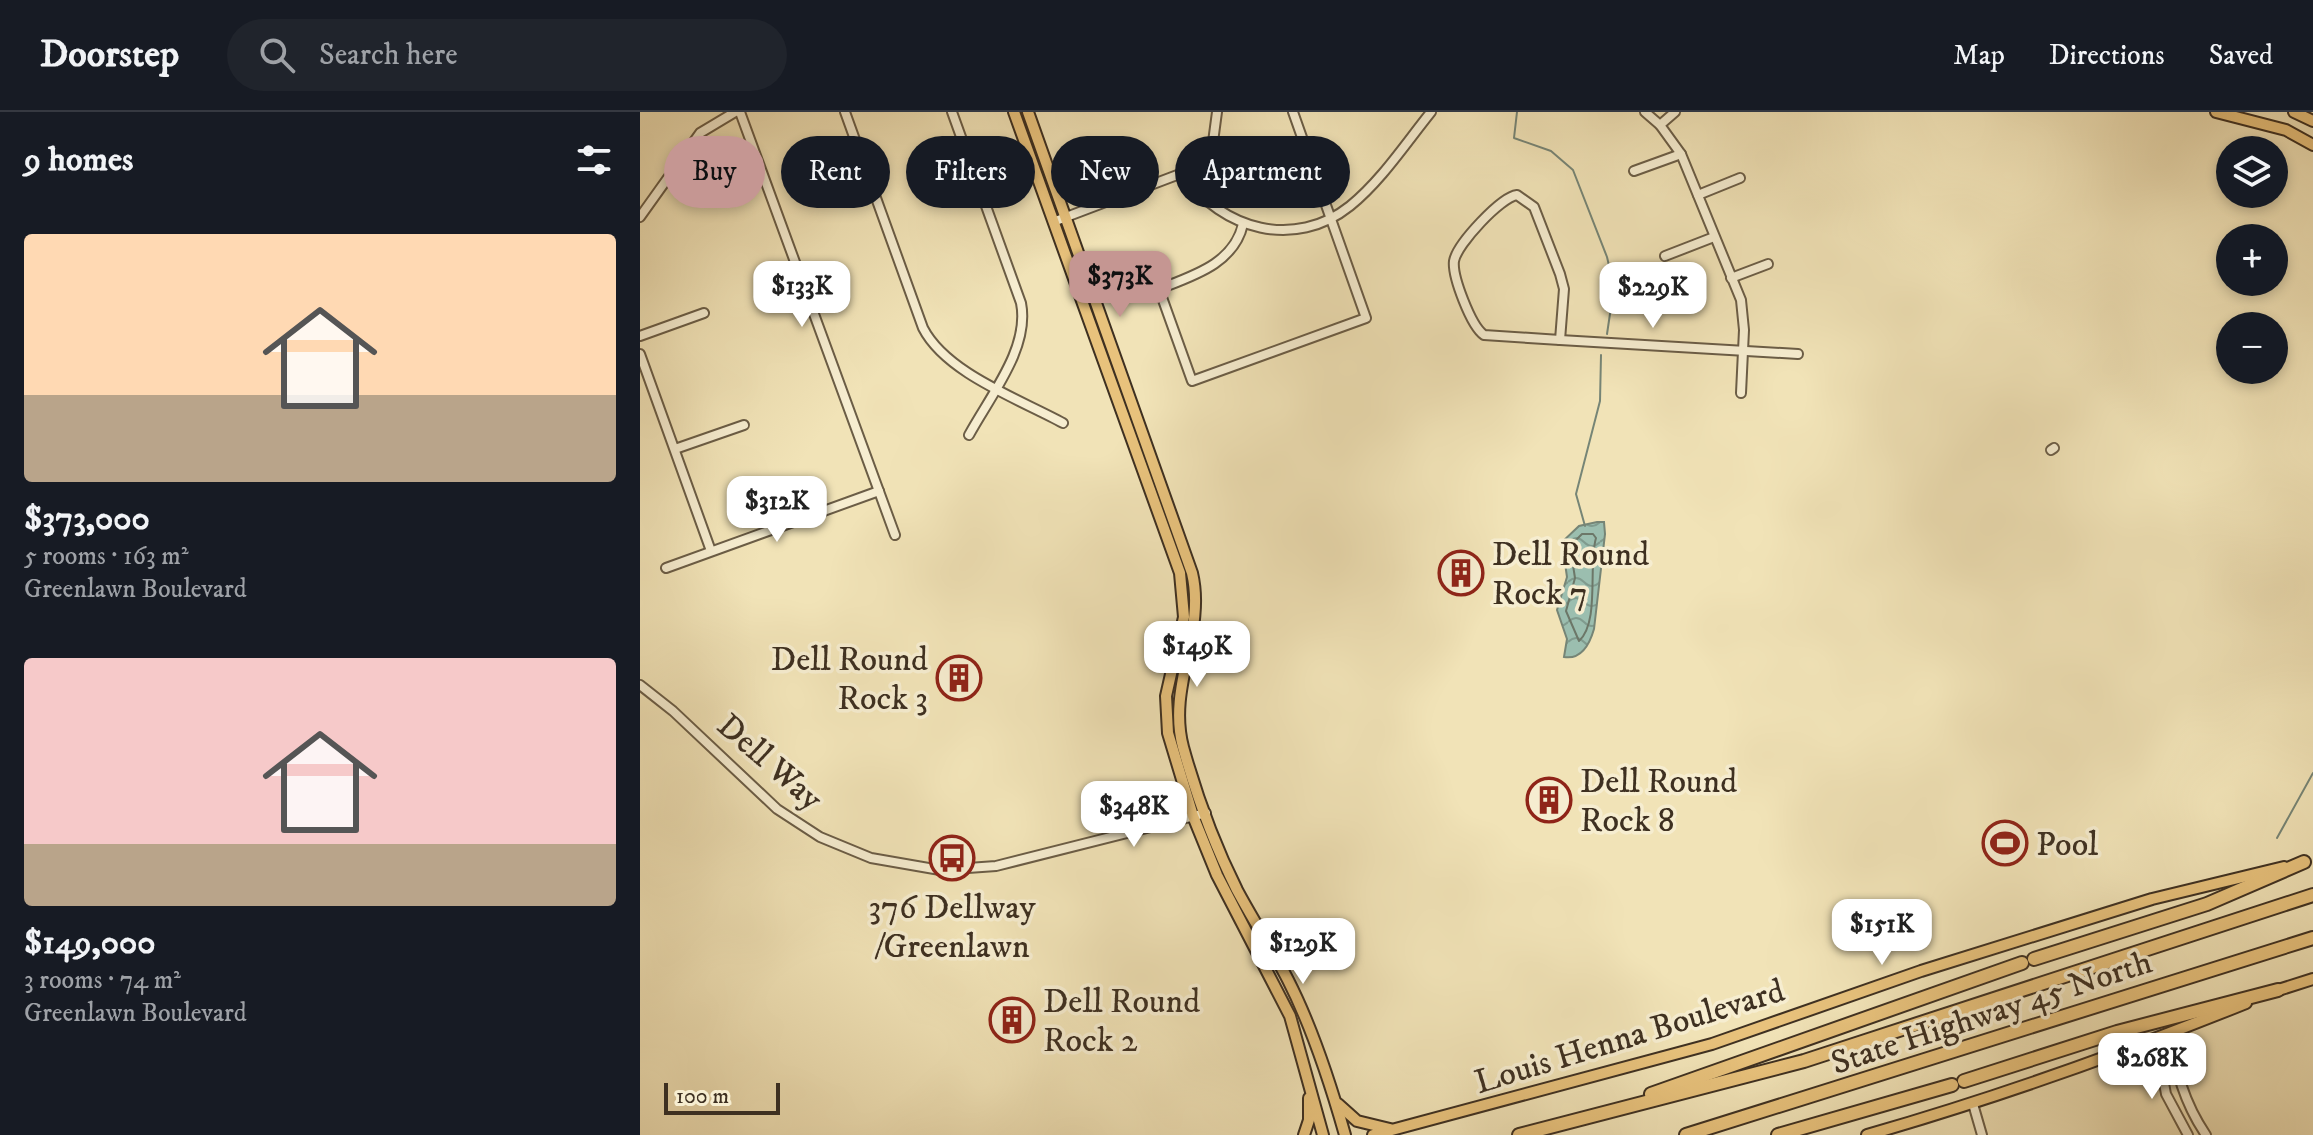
<!DOCTYPE html>
<html lang="en">
<head>
<meta charset="utf-8">
<style>
	:root { --surface:#171b24; --page:#20242c; --text:#f1f3f6; --muted:#9ea1a6; --line:#363941; --accent:#c59692 }
	body { margin:0; font-family:"IM FELL DW Pica",serif; background:var(--page); color:var(--text); height:100vh; display:flex; flex-direction:column; font-size:30px; white-space:nowrap }
	* { box-sizing:border-box; margin:0 }
	p { font-size:26px; color:var(--muted) }
	.icon { flex:none; width:44px; height:44px; fill:none; stroke:currentColor; stroke-width:2; stroke-linecap:round; stroke-linejoin:round }
	.map { position:relative; flex:1; overflow:hidden }
	.details { display:flex; flex-direction:column; background:var(--surface); width:640px }
	.details>* { flex:none }
	.banner { position:absolute; left:24px; top:24px; width:760px; height:72px; display:flex; gap:16px }
	.buttons { position:absolute; left:1576px; top:24px; display:grid; gap:16px }
	.buttons a { display:grid; place-items:center; width:72px; height:72px; border-radius:50%; background:var(--surface); box-shadow:0 4px 12px #0003; font-size:40px }
	.scale { position:absolute; left:24px; bottom:20px; width:116px; box-sizing:border-box; padding-left:8px; border:4px solid #3e3021; border-top:0; font-size:22px; line-height:28px; white-space:nowrap; color:#3e3021; -webkit-text-stroke:6px #f6edd0; paint-order:stroke }
	.price { position:absolute; translate:-50% -68px; padding:0 18px; border-radius:16px; background:#fff; color:#222; font-size:26px; line-height:52px; filter:drop-shadow(0 2px 4px #0008) }
	.price::after { content:''; position:absolute; left:50%; top:48px; width:24px; height:18px; margin-left:-12px; background:inherit; clip-path:polygon(0 0,100% 0,50% 100%) }
	.price.current { background:var(--accent); color:#111 }
	ul { padding:0; list-style:none }
	li { display:grid; align-content:center; gap:16px; height:424px; padding:0 24px }
	li span { display:grid; place-items:center; height:248px; border-radius:8px; color:#555 }
	li>.icon { margin-inline-start:auto }
	span .icon { width:144px; height:144px; fill:#fffc; stroke-width:1 }
	li b { font-size:34px }
	h2 { display:flex; justify-content:space-between; align-items:center; height:96px; padding:0 24px; font-size:34px }
	.pill { padding:0 28px; border-radius:36px; background:var(--surface); box-shadow:0 4px 12px #0003; font-size:28px; line-height:72px }
	.pill.current { background:var(--accent); color:#111 }
	header { display:flex; align-items:center; gap:48px; box-sizing:border-box; height:112px; padding:0 40px; background:var(--surface); border-bottom:2px solid var(--line) }
	header strong { font-size:38px }
	nav { display:flex; gap:44px; margin-inline-start:auto; font-size:28px }
	.search { width:560px; height:72px; background:var(--page); display:flex; align-items:center; gap:20px; box-sizing:border-box; padding:0 28px; border-radius:44px; color:var(--muted); font-size:30px }
	main { display:flex; flex:1; min-height:0 }
	.map>svg:first-child { display:block }
	.water { fill:url(#water-waves); stroke:#768576; stroke-width:2 }
	.lines { fill:none; stroke-linecap:round; stroke-linejoin:round }
	.shore { stroke:#6c7768; stroke-width:2 }
	.stream { stroke:#768576; stroke-width:2 }
	.minor-casing { stroke:#6b5d46; stroke-width:12 }
	.major-casing { stroke:#3e3021; stroke-width:14 }
	.highway-casing { stroke:#3e3021; stroke-width:16 }
	.minor { stroke:#f6edd0; stroke-width:8 }
	.major { stroke:#e8c27c; stroke-width:10 }
	.highway { stroke:#e8c27c; stroke-width:12 }
	.labels { text-anchor:middle; stroke-width:7; stroke-linejoin:round; paint-order:stroke }
	.poi-label { font-size:34px; fill:#3e3021; stroke:#f6edd0; text-anchor:start }
	.street-label { font-size:34px; fill:#3e3021; stroke:#f6edd0 }
</style>
</head>
<body>
<header>
<strong>Doorstep</strong>
<div class="search"><svg class="icon" aria-label="search" viewBox="0 0 24 24"><circle cx="10" cy="10" r="6"/><path d="M15 15l6 6"/></svg>Search here</div>
<nav><a>Map</a><a>Directions</a><a>Saved</a></nav>
</header>
<main>
<section class="details">
<h2>9 homes<svg class="icon" aria-label="filters" viewBox="0 0 24 24"><path d="M4 7h16M4 17h16"/><circle cx="9" cy="7" r="2"/><circle cx="15" cy="17" r="2"/></svg></h2>
<ul>
<li><span style="background:linear-gradient(#ffd9b3 65%,#b9a48a 0)"><svg class="icon" aria-label="home" viewBox="0 0 24 24"><path d="M3 11l9-7 9 7M6 9v11h12V9"/></svg></span><div><b>$373,000</b><p>5 rooms · 163 m²</p><p>Greenlawn Boulevard</p></div></li>
<li><span style="background:linear-gradient(#f6c9c9 75%,#b9a48a 0)"><svg class="icon" aria-label="home" viewBox="0 0 24 24"><path d="M3 11l9-7 9 7M6 9v11h12V9"/></svg></span><div><b>$149,000</b><p>3 rooms · 74 m²</p><p>Greenlawn Boulevard</p></div></li>
</ul>
</section>
<div class="map">
<svg width="1673" height="1023" viewBox="0 0 1673 1023">
	<defs>
		<pattern id="water-waves" width="16" height="10" patternUnits="userSpaceOnUse" patternTransform="scale(2)"><rect width="16" height="10" fill="#9bbeaf"/><path d="M0 5q4-4 8 0t8 0" fill="none" stroke="#809b8e"/></pattern>
	</defs>
	<rect width="100%" height="100%" fill="#f1e3b7"/>
	<filter id="stains"><feTurbulence type="fractalNoise" baseFrequency=".0025" numOctaves="4"/><feColorMatrix values="0 0 0 0 .2 0 0 0 0 .09 0 0 0 0 .02 0 0 0 .5 -.17"/></filter>
	<radialGradient id="worn" r=".72"><stop offset=".6" stop-color="#630" stop-opacity="0"/><stop offset="1" stop-color="#630" stop-opacity=".3"/></radialGradient>
	<!-- water -->
	<path class="water" d="M957 410H964L965 422 954 517C950 531 942 548 924 545L927 527 917 498 927 465 922 430 939 414Z"/>
	<g class="lines">
		<!-- shore -->
		<path class="shore" d="M942 422H953L956 426C948 453 960 510 939 529L926 499 935 466 930 434Z"/>
		<!-- stream -->
		<g class="stream">
			<polyline points="877,0 874,26 911,39 933,58 967,145 974,175 967,222"/>
			<polyline points="945,414 936,382 960,289 961,243"/>
			<polyline points="1637,726 1673,661"/>
		</g>
		<!-- minor casing -->
		<g class="minor-casing">
			<g id="minor">
				<polyline points="100,0 255,423"/>
				<path d="M205 0 283 216C306 261 379 287 423 311"/>
				<path d="M312 0 381 191C390 236 350 284 329 323"/>
				<polyline points="1005,0 1020,13 1041,42 1101,188 1104,218 1101,281"/>
				<polyline points="1020,13 1035,0"/>
				<polyline points="994,59 1041,42"/>
				<path d="M544 63C582 118 655 138 710 94 741 69 766 31 791 0"/>
				<path d="M877 83 894 95 920 162 924 177 920 228 844 223C831 214 812 164 814 149 817 132 861 85 877 83Z"/>
				<polyline points="1058,83 1100,66"/>
				<polyline points="0,105 60,21 95,0"/>
				<polyline points="413,110 553,57 573,30 577,0"/>
				<path d="M603 112C594 152 552 164 519 177L552 269 726 206 653 0"/>
				<polyline points="1025,144 1074,125"/>
				<polyline points="1091,166 1128,152"/>
				<polyline points="0,224 64,201"/>
				<polyline points="920,228 1158,242"/>
				<polyline points="0,242 71,439"/>
				<polyline points="35,337 104,313"/>
				<polyline points="1411,338 1414,336"/>
				<polyline points="26,456 239,379"/>
				<polyline points="0,573 33,599 137,697 180,725 231,746 300,758 356,754 566,701"/>
				<path d="M1534 920C1531 954 1547 995 1566 1023"/>
				<polyline points="1504,932 1519,944 1526,982 1548,1023"/>
				<polyline points="1333,992 1342,1023"/>
			</g>
		</g>
		<!-- major casing -->
		<g class="major-casing">
			<g id="major">
				<polyline points="374,0 540,461 544,505 526,584 528,621 553,704 577,763 650,904 683,1023"/>
				<path d="M388 0 552 461C566 520 527 575 543 635 556 682 575 734 597 778 613 808 632 837 648 868 673 917 690 970 705 1023"/>
				<polyline points="1576,0 1646,18 1673,33"/>
				<polyline points="1654,0 1673,9"/>
				<polyline points="1632,880 1673,867"/>
				<polyline points="698,992 717,1009 750,1017"/>
				<polyline points="664,1023 669,1008 669,986"/>
				<polyline points="733,1023 1072,932 1281,859 1512,787 1644,755"/>
				<path d="M1227 1023C1356 986 1482 941 1606 891"/>
			</g>
		</g>
		<!-- highway casing -->
		<g class="highway-casing">
			<g id="highway">
				<polyline points="1394,847 1567,792 1664,750"/>
				<polyline points="1324,969 1477,920 1638,878"/>
				<polyline points="1011,982 1382,851"/>
				<polyline points="879,1023 1164,949 1673,783"/>
				<polyline points="1046,1023 1673,826"/>
				<polyline points="1138,1023 1312,973"/>
			</g>
		</g>
		<!-- minor -->
		<use href="#minor" class="minor"/>
		<!-- major -->
		<use href="#major" class="major"/>
		<!-- highway -->
		<use href="#highway" class="highway"/>
	</g>
	<!-- icons -->
	<defs>
		<g id="building-ring" transform="scale(2.3)"><circle r="9.5" fill="#f6edd0" stroke="#8f2418" stroke-width="1.5"/><path d="M-4-6H4V6H1V3H-1V6H-4ZM-2.5-4.3h1.7v1.8h-1.7ZM.8-4.3h1.7v1.8H.8ZM-2.5-1h1.7V.8h-1.7ZM.8-1h1.7V.8H.8Z" fill="#8f2418"/></g>
		<g id="stadium-ring" transform="scale(2.3)"><circle r="9.5" fill="#f6edd0" stroke="#8f2418" stroke-width="1.5"/><path d="M0-5a6.5 5 0 1 0 0 10a6.5 5 0 1 0 0-10ZM-3.5-1.8h7v3.6h-7Z" fill="#8f2418"/></g>
		<g id="bus-ring" transform="scale(2.3)"><circle r="9.5" fill="#f6edd0" stroke="#8f2418" stroke-width="1.5"/><path d="M-5-6H5V4H4V6H2V4H-2V6H-4V4H-5ZM-3.5-4V0h7V-4ZM-3.5 1.2v1.5H-2V1.2ZM2 1.2v1.5H3.5V1.2Z" fill="#8f2418"/></g>
	</defs>
	<g fill-rule="evenodd">
		<use href="#building-ring" x="821" y="461"/>
		<use href="#building-ring" x="319" y="566"/>
		<use href="#building-ring" x="909" y="688"/>
		<use href="#stadium-ring" x="1365" y="731"/>
		<use href="#bus-ring" x="312" y="746"/>
		<use href="#building-ring" x="372" y="908"/>
	</g>
	<g class="labels">
		<!-- poi labels -->
		<g class="poi-label">
			<text x="852" y="453">Dell Round<tspan x="852" dy="39">Rock 7</tspan></text>
			<text x="288" y="558" text-anchor="end">Dell Round<tspan x="288" dy="39">Rock 3</tspan></text>
			<text x="940" y="680">Dell Round<tspan x="940" dy="39">Rock 8</tspan></text>
			<text x="1396" y="743">Pool</text>
			<text x="312" y="806" text-anchor="middle">376 Dellway<tspan x="312" dy="39">/Greenlawn</tspan></text>
			<text x="403" y="900">Dell Round<tspan x="403" dy="39">Rock 2</tspan></text>
		</g>
		<!-- street labels -->
		<g class="street-label">
			<text transform="translate(131 649) rotate(41)" y="12">Dell Way</text>
			<text transform="translate(1351 899) rotate(-18)" y="12">State Highway 45 North</text>
			<text transform="translate(989 923) rotate(-17)" y="12">Louis Henna Boulevard</text>
		</g>
	</g>
	<rect width="100%" height="100%" filter="url(#stains)"/>
	<rect width="100%" height="100%" fill="url(#worn)"/>
</svg>
<div class="buttons">
<a><svg class="icon" aria-label="layers" viewBox="0 0 24 24"><path d="M12 4l9 5-9 5-9-5zM3 14l9 5 9-5"/></svg></a>
<a>+</a>
<a>−</a>
</div>
<div class="scale">100 m</div>
<b class="price current" style="left:480px;top:207px">$373K</b>
<b class="price" style="left:162px;top:217px">$133K</b>
<b class="price" style="left:1013px;top:218px">$229K</b>
<b class="price" style="left:137px;top:432px">$312K</b>
<b class="price" style="left:557px;top:577px">$149K</b>
<b class="price" style="left:494px;top:737px">$348K</b>
<b class="price" style="left:1242px;top:855px">$151K</b>
<b class="price" style="left:663px;top:874px">$129K</b>
<b class="price" style="left:1512px;top:989px">$268K</b>
<div class="banner">
<a class="pill current">Buy</a>
<a class="pill">Rent</a>
<a class="pill">Filters</a>
<a class="pill">New</a>
<a class="pill">Apartment</a>
</div>
</div>
</main>
</body>
</html>
